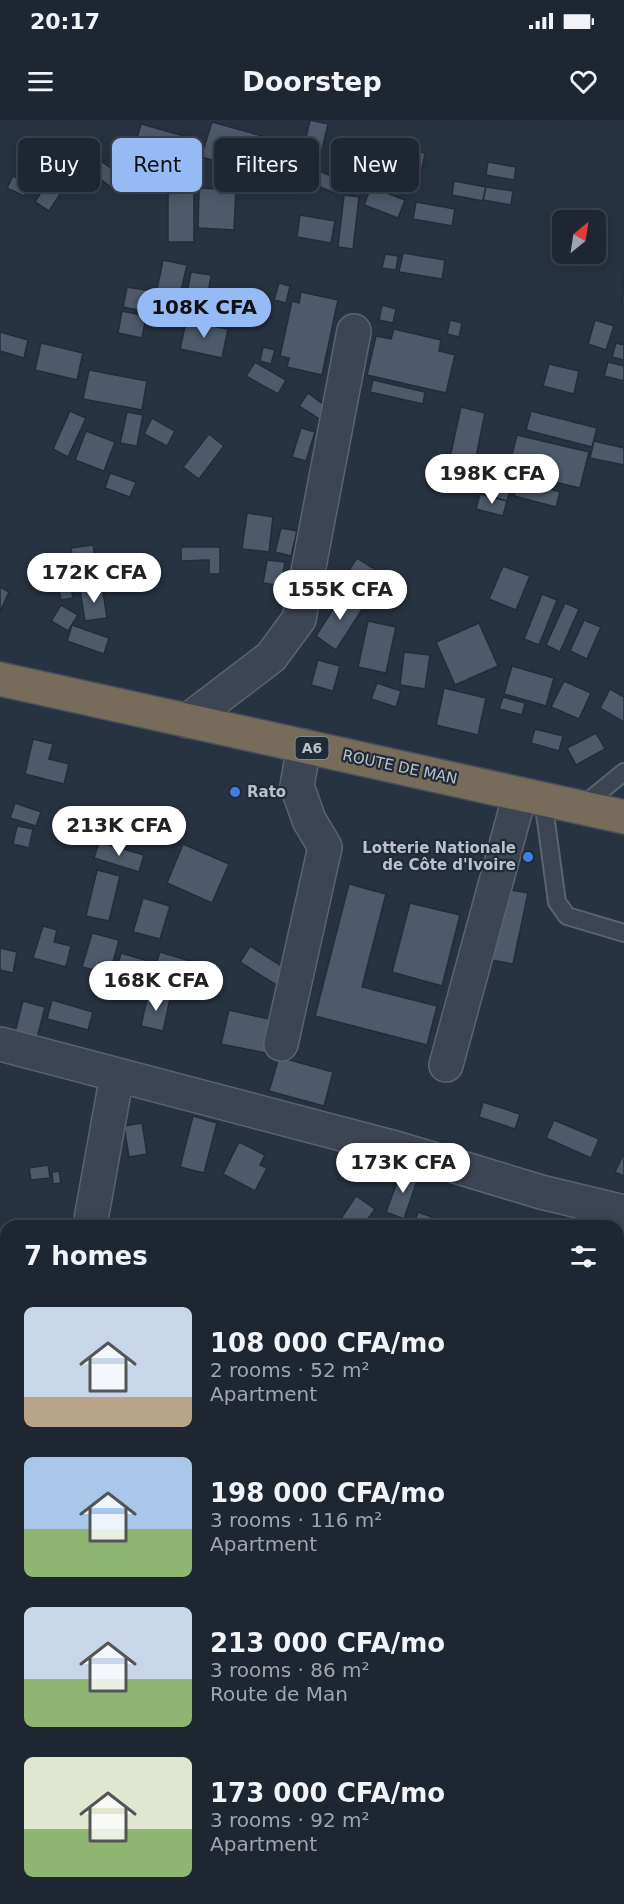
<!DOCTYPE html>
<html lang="en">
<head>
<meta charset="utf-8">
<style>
	:root { --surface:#1e2631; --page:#2b323d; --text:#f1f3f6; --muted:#a1a5ab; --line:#3c434d; --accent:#96baf4 }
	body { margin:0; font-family:"DejaVu Sans",sans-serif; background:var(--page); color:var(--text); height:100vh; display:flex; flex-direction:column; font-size:22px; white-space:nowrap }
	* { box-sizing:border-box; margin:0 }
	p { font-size:20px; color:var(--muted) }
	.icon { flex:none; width:33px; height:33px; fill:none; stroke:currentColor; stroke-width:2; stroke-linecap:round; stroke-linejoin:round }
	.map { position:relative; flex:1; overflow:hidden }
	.side { position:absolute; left:0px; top:1100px; width:624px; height:686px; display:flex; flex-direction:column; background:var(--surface); border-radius:18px 18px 0 0; box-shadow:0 3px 15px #0003,0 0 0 2px var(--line) }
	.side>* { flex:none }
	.banner { position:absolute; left:18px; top:18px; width:588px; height:54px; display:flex; gap:12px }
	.needle { width:39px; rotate:30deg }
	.buttons { position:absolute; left:552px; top:90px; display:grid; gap:12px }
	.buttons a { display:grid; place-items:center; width:54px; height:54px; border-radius:9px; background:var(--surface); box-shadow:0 3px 15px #0003,0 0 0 2px var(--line); font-size:30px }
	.price { position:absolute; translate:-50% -51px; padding:0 14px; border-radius:21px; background:#fff; color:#222; font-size:20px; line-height:39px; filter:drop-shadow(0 2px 3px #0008) }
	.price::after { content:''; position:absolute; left:50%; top:36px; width:18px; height:14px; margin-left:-9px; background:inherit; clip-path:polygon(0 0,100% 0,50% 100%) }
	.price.selected { background:var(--accent); color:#111 }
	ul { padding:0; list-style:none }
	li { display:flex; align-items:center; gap:18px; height:150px; padding:0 24px }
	li span { display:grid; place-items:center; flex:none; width:168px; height:120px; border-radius:9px; color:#555 }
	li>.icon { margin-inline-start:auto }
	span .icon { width:72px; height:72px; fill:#fffc; stroke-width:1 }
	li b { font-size:26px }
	h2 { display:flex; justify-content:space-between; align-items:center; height:72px; padding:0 24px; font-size:26px }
	.pill { padding:0 21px; border-radius:9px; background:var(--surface); box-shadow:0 3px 15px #0003,0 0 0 2px var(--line); font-size:21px; line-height:54px }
	.pill.selected { background:var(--accent); color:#111 }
	.status { display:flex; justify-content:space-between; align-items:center; height:42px; padding:0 30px; background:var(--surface); direction:ltr }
	.status svg { height:16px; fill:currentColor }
	header { display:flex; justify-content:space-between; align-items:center; height:78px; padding:0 24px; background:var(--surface); font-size:27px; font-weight:600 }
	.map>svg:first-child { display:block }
	.building { fill:#4e5a6a; stroke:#232c39; stroke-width:1.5 }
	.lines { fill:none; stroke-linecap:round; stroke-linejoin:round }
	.lane-casing { stroke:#5a636f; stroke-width:20 }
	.street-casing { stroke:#5a636f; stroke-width:36 }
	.highway-casing { stroke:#47505c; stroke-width:36 }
	.lane { stroke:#3c4551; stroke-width:16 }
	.street { stroke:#3c4551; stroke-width:33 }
	.highway { stroke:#776b5a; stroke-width:33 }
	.shop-dot { fill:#3f7fe0; stroke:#212a37; stroke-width:2 }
	.labels { text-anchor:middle; stroke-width:4.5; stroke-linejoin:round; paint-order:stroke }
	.shield { fill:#212a37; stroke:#8b939f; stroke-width:1.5 }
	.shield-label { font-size:14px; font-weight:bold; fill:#b9c0cb }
	.street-label { font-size:15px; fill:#b9c0cb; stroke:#212a37 }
	.poi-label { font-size:15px; font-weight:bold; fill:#b9c0cb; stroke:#212a37; text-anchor:start }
</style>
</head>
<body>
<div class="status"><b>20:17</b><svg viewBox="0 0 49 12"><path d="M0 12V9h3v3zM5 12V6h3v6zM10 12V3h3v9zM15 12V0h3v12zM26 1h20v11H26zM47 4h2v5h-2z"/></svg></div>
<header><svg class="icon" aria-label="menu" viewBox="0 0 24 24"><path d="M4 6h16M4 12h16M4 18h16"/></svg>Doorstep<svg class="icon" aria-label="heart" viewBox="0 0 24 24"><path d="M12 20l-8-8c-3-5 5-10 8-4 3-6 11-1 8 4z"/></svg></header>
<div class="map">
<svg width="624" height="1784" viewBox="0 0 624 1784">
	<rect width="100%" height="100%" fill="#283341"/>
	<!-- building -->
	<g class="building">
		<polygon points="310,0 328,4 319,43 301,39"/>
		<polygon points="212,2 262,16 252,51 201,37"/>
		<polygon points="141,4 188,17 174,67 168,65 166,71 143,65 145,59 127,54"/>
		<polygon points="395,28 425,33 421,55 408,53 405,70 389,67"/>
		<polygon points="97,38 128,61 119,73 88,50"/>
		<polygon points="488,42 516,47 514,60 486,55"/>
		<polygon points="301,44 342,60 337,74 296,57"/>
		<polygon points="373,45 386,49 382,62 369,58"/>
		<polygon points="13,56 30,64 24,76 7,68"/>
		<polygon points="51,56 66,65 49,91 35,82"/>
		<polygon points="454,61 486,67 483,81 452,75"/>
		<polygon points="371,67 405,80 398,98 364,85"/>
		<polygon points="486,67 513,71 511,85 483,80"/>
		<polygon points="199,68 236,70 234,110 198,108"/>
		<polygon points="168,70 194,71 194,122 168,122"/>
		<polygon points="344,75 359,77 353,129 338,127"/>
		<polygon points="416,82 455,89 452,106 413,99"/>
		<polygon points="300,95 335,101 331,123 297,117"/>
		<polygon points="403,133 445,140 442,159 399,152"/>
		<polygon points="385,134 398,136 396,150 382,148"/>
		<polygon points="163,140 187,145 178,184 155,179"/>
		<polygon points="191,152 211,155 204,198 183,195"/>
		<polygon points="623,154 624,154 624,184 622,184"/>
		<polygon points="279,163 290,166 286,183 274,180"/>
		<polygon points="127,167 152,171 148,192 123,187"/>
		<polygon points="301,172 338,180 322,255 287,247 289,238 280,236 292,181 299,183"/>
		<polygon points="382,185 396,189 393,203 379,200"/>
		<polygon points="122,191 146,196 142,218 118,213"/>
		<polygon points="450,200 462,203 459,217 447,214"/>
		<polygon points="595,200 614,206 606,230 588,224"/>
		<polygon points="186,201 228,209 222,238 180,229"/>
		<polygon points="394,209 441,220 439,231 455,235 446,273 367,255 376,216 391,219"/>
		<polygon points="0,212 28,220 24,238 0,231"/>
		<polygon points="41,223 83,233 77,260 35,250"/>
		<polygon points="616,223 624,225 624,240 612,237"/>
		<polygon points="263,227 275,230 271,244 260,241"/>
		<polygon points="255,242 286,260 278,274 246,256"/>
		<polygon points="608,242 624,246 624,261 604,256"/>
		<polygon points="549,244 579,251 574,274 543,266"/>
		<polygon points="89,250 147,261 142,290 83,279"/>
		<polygon points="373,260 425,272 423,284 370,272"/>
		<polygon points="308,273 327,287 319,299 299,286"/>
		<polygon points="461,287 485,293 474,347 449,342"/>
		<polygon points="70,291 86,298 68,337 53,329"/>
		<polygon points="531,291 597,308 592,327 526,310"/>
		<polygon points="127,292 143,295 137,326 120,323"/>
		<polygon points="152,298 175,311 167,326 144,314"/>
		<polygon points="301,308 315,312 306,341 292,337"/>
		<polygon points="86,311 115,322 104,351 75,340"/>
		<polygon points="209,314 224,326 199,359 183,347"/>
		<polygon points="517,315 589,332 580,368 508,351"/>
		<polygon points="594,321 624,328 624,345 590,338"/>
		<polygon points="453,348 512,364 507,381 448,365"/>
		<polygon points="110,353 136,362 130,377 105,368"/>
		<polygon points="518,360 560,372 556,387 514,376"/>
		<polygon points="480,374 507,381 503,396 476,389"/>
		<polygon points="247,393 273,397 269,432 242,429"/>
		<polygon points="281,408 297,411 291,436 275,432"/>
		<polygon points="93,425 99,457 76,461 71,428"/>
		<polygon points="181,427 220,427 220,454 209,454 209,440 181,441"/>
		<polygon points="357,438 390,459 371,489 338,467"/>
		<polygon points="267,440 285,442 281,466 263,463"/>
		<polygon points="503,446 530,456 516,490 489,479"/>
		<polygon points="69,456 73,478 61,480 57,458"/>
		<polygon points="102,466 107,498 85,501 80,470"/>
		<polygon points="0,467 9,472 0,492"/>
		<polygon points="344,472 365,485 336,530 316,516"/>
		<polygon points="542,474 557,480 539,525 524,519"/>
		<polygon points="565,483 579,489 560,532 546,525"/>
		<polygon points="61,485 78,495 68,511 51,501"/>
		<polygon points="584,500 601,507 587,539 570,531"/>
		<polygon points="368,501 396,507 386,553 358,547"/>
		<polygon points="479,503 498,546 455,565 436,522"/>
		<polygon points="72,505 109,518 104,534 67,521"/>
		<polygon points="404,532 430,535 425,569 400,565"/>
		<polygon points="318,540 340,546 333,571 311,565"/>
		<polygon points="512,546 554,558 546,586 504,574"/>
		<polygon points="564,561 591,573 579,599 551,587"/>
		<polygon points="377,563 401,571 396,587 371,579"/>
		<polygon points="444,568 486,578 478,615 436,605"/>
		<polygon points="610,569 624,577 624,602 600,588"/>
		<polygon points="503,577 525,583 522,595 499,589"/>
		<polygon points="535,609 563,616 559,631 531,623"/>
		<polygon points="596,613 605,629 576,645 567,628"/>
		<polygon points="33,619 53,624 49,639 69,644 64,664 25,654"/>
		<polygon points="15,683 41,692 36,706 10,698"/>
		<polygon points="17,706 33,709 29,728 13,724"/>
		<polygon points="99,722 144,735 139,752 94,738"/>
		<polygon points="183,724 229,744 212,783 167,763"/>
		<polygon points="97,750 120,756 109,801 86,796"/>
		<polygon points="349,764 386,774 362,867 437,886 427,925 315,896"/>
		<polygon points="506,769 528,773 513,844 492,840"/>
		<polygon points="143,778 170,786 160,819 133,812"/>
		<polygon points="410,783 460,795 442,866 392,852"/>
		<polygon points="43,806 57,810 54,822 71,826 66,847 33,838"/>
		<polygon points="92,813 119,820 110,854 82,847"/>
		<polygon points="250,826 291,852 281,868 240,842"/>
		<polygon points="0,828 17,832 13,853 0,850"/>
		<polygon points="160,832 197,843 192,858 155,847"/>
		<polygon points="121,833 152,842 145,866 114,858"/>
		<polygon points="148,874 170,879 163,911 141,906"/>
		<polygon points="52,880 93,892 88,910 47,899"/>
		<polygon points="23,881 45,887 36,922 14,916"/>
		<polygon points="229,890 273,900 266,933 221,924"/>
		<polygon points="279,937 333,952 324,986 269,971"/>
		<polygon points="483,982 520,994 515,1009 479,997"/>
		<polygon points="193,996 217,1003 204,1053 180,1047"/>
		<polygon points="554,1000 599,1019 591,1038 546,1018"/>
		<polygon points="142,1003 147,1034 129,1037 124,1006"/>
		<polygon points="239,1022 265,1035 260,1045 267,1048 255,1071 223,1054"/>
		<polygon points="624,1033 624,1056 615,1052"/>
		<polygon points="48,1045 50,1058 31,1060 29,1048"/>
		<polygon points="402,1049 419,1055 404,1099 386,1092"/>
		<polygon points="59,1051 61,1063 53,1064 52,1052"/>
		<polygon points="356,1076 375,1089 363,1106 336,1106"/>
		<polygon points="418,1092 457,1106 413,1106"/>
		<polygon points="192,1101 210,1106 191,1106"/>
		<polygon points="624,1145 624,1164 618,1161"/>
	</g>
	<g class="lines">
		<!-- lane casing -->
		<g class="lane-casing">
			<g id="lane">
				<polyline points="543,679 557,782 567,796 624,813"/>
				<polyline points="581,687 624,652"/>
				<polyline points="0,1506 6,1510"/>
				<polyline points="378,1779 378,1784"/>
			</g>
		</g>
		<!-- street casing -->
		<g class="street-casing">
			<g id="street">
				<polyline points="187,601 271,537 299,499 354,211"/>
				<polyline points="0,924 399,1029 541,1072 624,1092"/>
				<polyline points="281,924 325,727 309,700 297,666 304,626"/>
				<polyline points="446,945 520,674"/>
				<polyline points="90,1105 117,955"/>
			</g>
		</g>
		<!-- highway casing -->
		<g class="highway-casing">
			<polyline id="highway" points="0,559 624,697"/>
		</g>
		<!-- lane -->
		<use href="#lane" class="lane"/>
		<!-- street -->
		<use href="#street" class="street"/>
		<!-- highway -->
		<use href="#highway" class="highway"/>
	</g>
	<!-- markers -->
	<g class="shop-dot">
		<circle cx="235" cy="672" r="6"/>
		<circle cx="528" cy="737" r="6"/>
	</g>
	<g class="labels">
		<!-- shield labels -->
		<rect class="shield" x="295.5" y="617" width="33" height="22" rx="4.5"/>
		<g class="shield-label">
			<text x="312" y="633">A6</text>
		</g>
		<!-- street labels -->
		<g class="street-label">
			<text transform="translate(400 647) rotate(12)" y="5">ROUTE DE MAN</text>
		</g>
		<!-- poi labels -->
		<g class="poi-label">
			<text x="247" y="677">Rato</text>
			<text x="516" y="733" text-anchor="end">Lotterie Nationale<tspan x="516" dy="17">de Côte d'Ivoire</tspan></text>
		</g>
	</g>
</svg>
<div class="buttons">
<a><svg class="needle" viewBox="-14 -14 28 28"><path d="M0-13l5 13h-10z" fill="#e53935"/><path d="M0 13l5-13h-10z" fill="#a1a5ab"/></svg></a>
</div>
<b class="price selected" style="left:204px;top:219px">108K CFA</b>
<b class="price" style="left:492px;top:385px">198K CFA</b>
<b class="price" style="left:94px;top:484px">172K CFA</b>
<b class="price" style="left:340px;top:501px">155K CFA</b>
<b class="price" style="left:119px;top:737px">213K CFA</b>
<b class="price" style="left:156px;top:892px">168K CFA</b>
<b class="price" style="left:403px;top:1074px">173K CFA</b>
<div class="banner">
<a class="pill">Buy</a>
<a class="pill selected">Rent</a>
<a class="pill">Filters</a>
<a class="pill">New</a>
</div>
<section class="side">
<h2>7 homes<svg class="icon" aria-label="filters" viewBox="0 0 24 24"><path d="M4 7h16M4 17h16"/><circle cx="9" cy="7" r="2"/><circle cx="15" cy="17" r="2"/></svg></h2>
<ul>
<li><span style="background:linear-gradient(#c9d6e8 75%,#b9a48a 0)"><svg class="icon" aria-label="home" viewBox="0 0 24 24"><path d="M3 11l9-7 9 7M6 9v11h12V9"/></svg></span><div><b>108 000 CFA/mo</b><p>2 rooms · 52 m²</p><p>Apartment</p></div></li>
<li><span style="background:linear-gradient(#a9c7e8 60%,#8fb573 0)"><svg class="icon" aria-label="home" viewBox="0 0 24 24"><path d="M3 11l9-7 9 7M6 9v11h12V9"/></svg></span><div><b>198 000 CFA/mo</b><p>3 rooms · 116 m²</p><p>Apartment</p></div></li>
<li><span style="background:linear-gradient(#c9d6e8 60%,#8fb573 0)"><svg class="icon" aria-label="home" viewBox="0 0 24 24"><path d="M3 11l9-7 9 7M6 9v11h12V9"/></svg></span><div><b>213 000 CFA/mo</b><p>3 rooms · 86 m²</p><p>Route de Man</p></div></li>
<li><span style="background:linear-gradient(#dfe7d0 60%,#8fb573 0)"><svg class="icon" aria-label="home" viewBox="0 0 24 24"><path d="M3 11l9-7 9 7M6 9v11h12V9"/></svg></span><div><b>173 000 CFA/mo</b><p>3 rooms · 92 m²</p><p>Apartment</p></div></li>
</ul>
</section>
</div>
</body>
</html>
